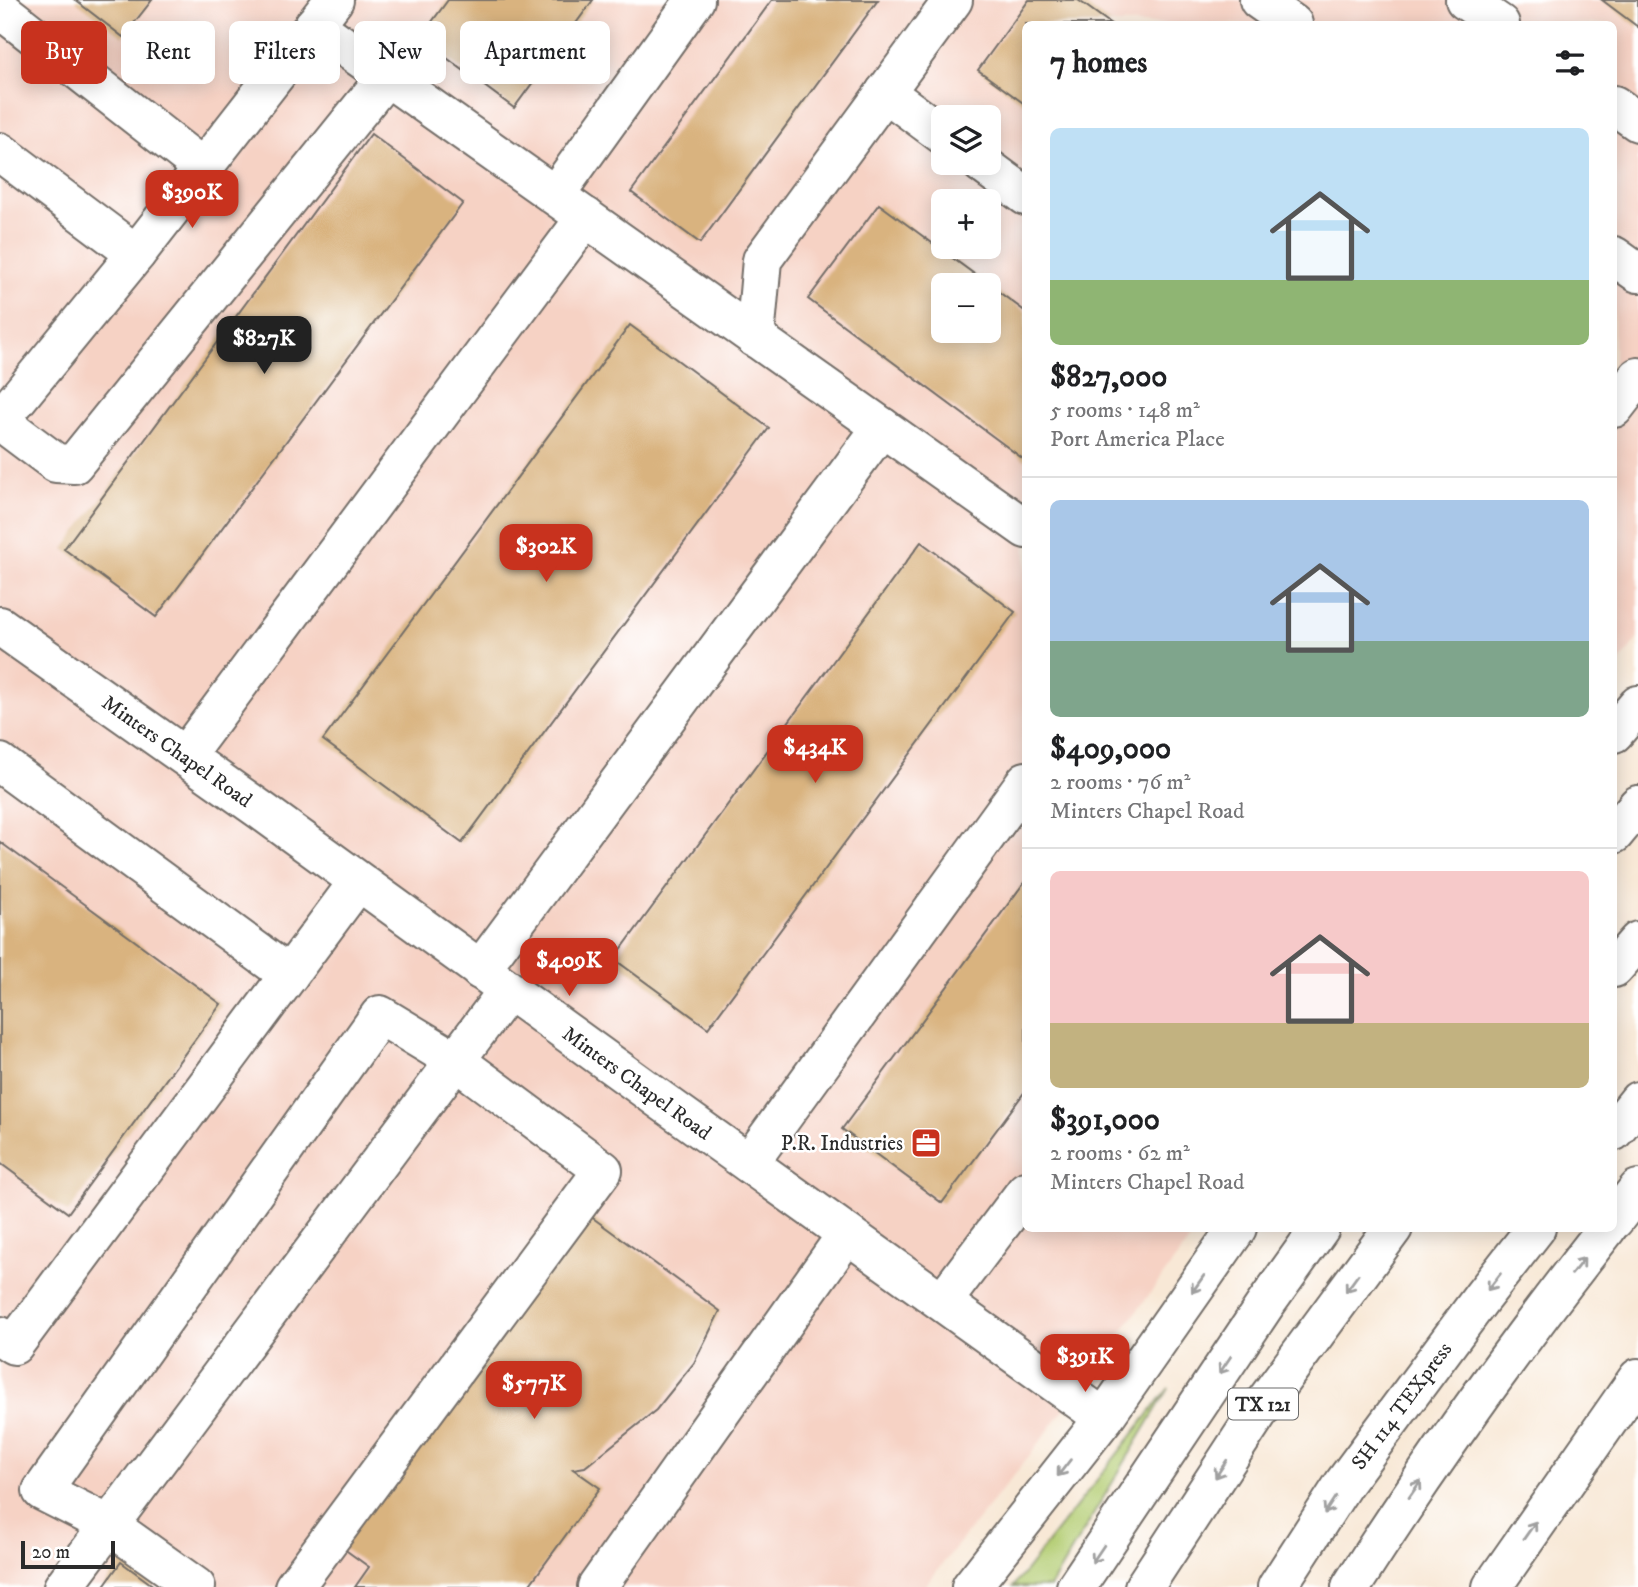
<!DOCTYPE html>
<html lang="en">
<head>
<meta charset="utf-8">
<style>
	:root { --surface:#fff; --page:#f2f2f2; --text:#202124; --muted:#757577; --line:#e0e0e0; --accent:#c8321e }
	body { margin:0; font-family:"IM FELL DW Pica",serif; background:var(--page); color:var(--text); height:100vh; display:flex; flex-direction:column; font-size:26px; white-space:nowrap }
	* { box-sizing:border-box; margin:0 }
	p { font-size:23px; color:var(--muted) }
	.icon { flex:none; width:38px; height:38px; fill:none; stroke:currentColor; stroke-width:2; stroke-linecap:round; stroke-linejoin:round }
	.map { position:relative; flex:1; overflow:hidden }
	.panel { position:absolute; left:1022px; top:21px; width:595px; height:1211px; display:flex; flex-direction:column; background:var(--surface); border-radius:10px; box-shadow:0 4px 18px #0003 }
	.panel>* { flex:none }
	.guide { position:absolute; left:21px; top:21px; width:665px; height:63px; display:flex; gap:14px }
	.fabs { position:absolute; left:931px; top:105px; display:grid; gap:14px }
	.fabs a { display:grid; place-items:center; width:70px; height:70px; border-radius:10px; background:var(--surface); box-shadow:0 4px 18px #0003; font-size:35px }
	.scale { position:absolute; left:21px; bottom:18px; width:94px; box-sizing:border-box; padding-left:7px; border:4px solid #2b2b2b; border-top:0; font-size:19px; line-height:24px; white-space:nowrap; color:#2b2b2b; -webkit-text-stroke:5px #fff; paint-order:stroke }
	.price { position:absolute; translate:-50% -60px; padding:0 16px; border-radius:14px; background:var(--accent); color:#fff; font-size:23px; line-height:46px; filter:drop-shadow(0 2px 4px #0008) }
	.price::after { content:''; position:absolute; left:50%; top:42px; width:21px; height:16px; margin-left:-10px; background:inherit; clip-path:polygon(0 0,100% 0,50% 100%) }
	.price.on { background:#222; color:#fff }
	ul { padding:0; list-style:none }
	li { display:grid; align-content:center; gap:14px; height:371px; padding:0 28px }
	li+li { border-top:2px solid var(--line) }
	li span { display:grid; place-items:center; height:217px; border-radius:10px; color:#555 }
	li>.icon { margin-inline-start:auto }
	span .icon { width:126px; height:126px; fill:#fffc; stroke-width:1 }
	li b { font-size:30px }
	h2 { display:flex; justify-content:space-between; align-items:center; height:84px; padding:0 28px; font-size:30px }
	.chip { padding:0 24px; border-radius:10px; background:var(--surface); box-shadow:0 4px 18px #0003; font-size:24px; line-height:63px }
	.chip.on { background:var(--accent); color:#fff }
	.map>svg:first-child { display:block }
	.built { fill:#f6d2c4; fill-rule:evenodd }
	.grass { fill:#b4cd73; stroke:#707c4f; stroke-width:2 }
	.building { fill:#d9b37f; fill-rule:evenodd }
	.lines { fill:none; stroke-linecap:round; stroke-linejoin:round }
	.minor-casing { stroke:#736d67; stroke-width:42 }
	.major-casing { stroke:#736d67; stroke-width:42 }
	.highway-casing { stroke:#736d67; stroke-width:42 }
	.minor { stroke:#fff; stroke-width:38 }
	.major { stroke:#fff; stroke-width:38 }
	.highway { stroke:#fff; stroke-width:38 }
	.oneway { stroke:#a0a0a0 }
	.labels { text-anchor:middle; stroke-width:5; stroke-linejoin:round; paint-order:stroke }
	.shield { fill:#fff; stroke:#6b6b6b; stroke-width:2 }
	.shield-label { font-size:19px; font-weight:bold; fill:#2b2b2b }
	.street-label { font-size:21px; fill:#2b2b2b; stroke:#fff }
	.poi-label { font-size:21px; fill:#2b2b2b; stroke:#fff; text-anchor:end }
</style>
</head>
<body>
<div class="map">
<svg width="1638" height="1587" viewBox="0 0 1638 1587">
	<rect width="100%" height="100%" fill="#fff"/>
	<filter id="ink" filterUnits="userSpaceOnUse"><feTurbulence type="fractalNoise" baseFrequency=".0143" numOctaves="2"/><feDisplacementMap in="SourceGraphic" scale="14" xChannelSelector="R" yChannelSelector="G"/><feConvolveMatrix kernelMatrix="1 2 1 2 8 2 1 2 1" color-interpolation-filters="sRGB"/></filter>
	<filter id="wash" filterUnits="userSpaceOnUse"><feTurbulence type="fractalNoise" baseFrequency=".00686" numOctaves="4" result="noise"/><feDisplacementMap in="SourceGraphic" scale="28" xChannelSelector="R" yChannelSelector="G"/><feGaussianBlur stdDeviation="1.57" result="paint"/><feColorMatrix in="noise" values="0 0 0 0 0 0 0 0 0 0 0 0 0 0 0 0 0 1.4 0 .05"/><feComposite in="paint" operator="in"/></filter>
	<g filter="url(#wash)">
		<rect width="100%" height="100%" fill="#f8e8d6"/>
		<!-- built -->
		<path class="built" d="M0 0H1638V638L1614 670V24H1026V1228L1198 1229 1033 1451 924 1587H0ZM943 117H989V163H943ZM943 201H989V247H943ZM943 285H989V331H943Z"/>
		<!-- grass -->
		<polygon class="grass" points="1169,1388 1050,1587 1013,1587"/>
		<g id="blocks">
			<!-- building -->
			<g class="building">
				<polygon points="75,0 152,0 123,37"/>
				<polygon points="448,0 593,0 514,108 420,38"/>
				<polygon points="772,0 878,0 700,243 631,192"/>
				<polygon points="1029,0 1078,0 1111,24 1026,24 1026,105 978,70"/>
				<polygon points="1602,0 1638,0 1638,27"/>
				<polygon points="371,134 463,203 156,617 64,549"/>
				<path d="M879 204 1026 312V461L808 299ZM943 285H989V331H943Z"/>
				<polygon points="630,325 769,428 462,843 323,740"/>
				<polygon points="921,542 1015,612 708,1028 614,959"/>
				<polygon points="0,842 221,1004 68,1213 0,1163"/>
				<polygon points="1026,880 1026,1090 942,1203 842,1129"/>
				<polygon points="586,1213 720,1311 694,1363 656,1410 585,1467 573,1469 600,1488 528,1587 355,1587 369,1567 340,1546"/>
				<polygon points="121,1562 155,1587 103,1587"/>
			</g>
		</g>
	</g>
	<g filter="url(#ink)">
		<use href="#blocks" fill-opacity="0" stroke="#736d67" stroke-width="2"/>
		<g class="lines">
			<!-- minor casing -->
			<g class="minor-casing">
				<g id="minor">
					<polyline points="1259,0 1293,24"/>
					<polyline points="1465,0 1500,24"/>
					<polyline points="0,9 203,168"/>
					<polyline points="314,25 1026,529"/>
					<polyline points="885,92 943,135"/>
					<polyline points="1614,105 1638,122"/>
					<polyline points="0,152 136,254"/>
					<polyline points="981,163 1026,196"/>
					<polyline points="555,195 695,0"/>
					<polyline points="1614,256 1638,273"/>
					<polyline points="755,338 762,260 953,0"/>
					<polyline points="1614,408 1638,377"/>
					<polyline points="0,420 136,254 334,0"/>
					<polyline points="0,421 56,463 74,464 387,76"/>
					<path id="s1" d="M0 626 262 811 659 1099 1104 1418"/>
					<polyline points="185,756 586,217"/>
					<polyline points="0,763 289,975"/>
					<polyline points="480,970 882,427"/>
					<polyline points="749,1163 1026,781"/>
					<polyline points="943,1301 1026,1191"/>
					<polyline points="0,1336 14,1345 358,882"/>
					<polyline points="63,1587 508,990"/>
					<polyline points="196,1587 109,1525 42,1491 380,1015 456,1061 603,1170 294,1587"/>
					<polyline points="597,1587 847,1234"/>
				</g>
			</g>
			<!-- major casing -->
			<g class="major-casing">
				<g id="major">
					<polyline points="1614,733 1638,705"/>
					<polyline points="971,1587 1104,1418 1237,1228"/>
				</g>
			</g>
			<!-- highway casing -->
			<g class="highway-casing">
				<g id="highway">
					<polyline points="1614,834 1638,805"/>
					<polyline points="1614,968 1638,941"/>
					<polyline points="1614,1131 1638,1101"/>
					<polyline points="1614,1220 1638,1189"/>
					<polyline points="1076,1587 1265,1305 1320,1228"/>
					<polyline points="1144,1587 1265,1402 1393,1228"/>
					<path id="s2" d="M1277 1587 1344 1483 1482 1297 1536 1228"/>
					<path d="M1351 1587C1430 1463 1516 1344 1607 1228"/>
					<polyline points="1492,1587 1638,1378"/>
				</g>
			</g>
			<!-- minor -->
			<use href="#minor" class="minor"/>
			<!-- major -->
			<use href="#major" class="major"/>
			<!-- highway -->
			<use href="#highway" class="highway"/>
		</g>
		<!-- one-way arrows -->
		<defs><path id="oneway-shaft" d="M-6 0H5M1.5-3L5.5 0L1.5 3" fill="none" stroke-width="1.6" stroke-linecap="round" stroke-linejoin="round" transform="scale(1.75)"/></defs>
		<g class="oneway">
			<use href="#oneway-shaft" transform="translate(1578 1266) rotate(-52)"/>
			<use href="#oneway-shaft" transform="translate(1494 1282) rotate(128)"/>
			<use href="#oneway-shaft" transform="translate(1352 1283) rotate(126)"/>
			<use href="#oneway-shaft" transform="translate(1198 1284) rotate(125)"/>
			<use href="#oneway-shaft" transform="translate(1225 1365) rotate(124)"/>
			<use href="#oneway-shaft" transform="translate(1064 1468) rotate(128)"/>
			<use href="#oneway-shaft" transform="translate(1221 1469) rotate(123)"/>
			<use href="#oneway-shaft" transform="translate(1415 1489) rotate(-55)"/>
			<use href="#oneway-shaft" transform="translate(1330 1505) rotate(123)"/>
			<use href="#oneway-shaft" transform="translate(1530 1530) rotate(-55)"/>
			<use href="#oneway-shaft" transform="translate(1098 1554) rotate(124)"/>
		</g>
	</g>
	<!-- icons -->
	<defs>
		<g id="office-square" transform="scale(1.575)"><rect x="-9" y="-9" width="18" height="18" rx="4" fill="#c8321e" stroke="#fff"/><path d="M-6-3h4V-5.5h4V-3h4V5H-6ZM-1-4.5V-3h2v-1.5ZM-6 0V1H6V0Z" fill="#fff"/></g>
	</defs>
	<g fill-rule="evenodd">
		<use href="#office-square" x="926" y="1143"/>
	</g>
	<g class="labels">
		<!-- shield labels -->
		<rect class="shield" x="1228" y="1388.5" width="70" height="31" rx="5"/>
		<g class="shield-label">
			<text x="1263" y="1411">TX 121</text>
		</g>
		<!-- street labels -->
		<g class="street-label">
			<text dy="7" stroke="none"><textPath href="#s1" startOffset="217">Minters Chapel Road</textPath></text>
			<text dy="7" stroke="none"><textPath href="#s1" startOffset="784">Minters Chapel Road</textPath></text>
			<text dy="7" stroke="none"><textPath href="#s2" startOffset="220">SH 114 TEXpress</textPath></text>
		</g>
		<!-- poi labels -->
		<g class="poi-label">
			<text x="903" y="1150">P.R. Industries</text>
		</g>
	</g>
</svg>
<div class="fabs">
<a><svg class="icon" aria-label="layers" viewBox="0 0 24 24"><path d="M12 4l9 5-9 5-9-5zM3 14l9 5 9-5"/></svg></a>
<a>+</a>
<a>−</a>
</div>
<div class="scale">20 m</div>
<b class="price" style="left:192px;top:230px">$390K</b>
<b class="price on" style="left:264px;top:376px">$827K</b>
<b class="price" style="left:546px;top:584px">$302K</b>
<b class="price" style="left:815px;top:785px">$434K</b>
<b class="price" style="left:569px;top:998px">$409K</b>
<b class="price" style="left:1085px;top:1394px">$391K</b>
<b class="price" style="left:534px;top:1421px">$577K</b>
<div class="guide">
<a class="chip on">Buy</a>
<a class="chip">Rent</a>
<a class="chip">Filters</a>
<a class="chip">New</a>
<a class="chip">Apartment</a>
</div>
<section class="panel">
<h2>7 homes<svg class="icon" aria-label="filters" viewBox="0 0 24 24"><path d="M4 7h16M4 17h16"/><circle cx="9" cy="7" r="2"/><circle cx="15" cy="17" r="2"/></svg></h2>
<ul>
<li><span style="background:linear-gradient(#bfe0f5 70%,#8fb573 0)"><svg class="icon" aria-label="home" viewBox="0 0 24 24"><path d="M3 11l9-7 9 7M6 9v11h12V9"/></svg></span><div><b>$827,000</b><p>5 rooms · 148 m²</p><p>Port America Place</p></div></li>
<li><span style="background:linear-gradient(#a9c7e8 65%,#7fa58c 0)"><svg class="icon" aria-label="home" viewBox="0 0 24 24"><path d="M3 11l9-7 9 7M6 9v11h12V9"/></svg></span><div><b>$409,000</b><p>2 rooms · 76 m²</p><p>Minters Chapel Road</p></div></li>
<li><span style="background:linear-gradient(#f6c9c9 70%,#c2b280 0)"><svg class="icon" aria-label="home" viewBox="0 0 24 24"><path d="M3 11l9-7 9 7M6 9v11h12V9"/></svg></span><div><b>$391,000</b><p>2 rooms · 62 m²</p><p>Minters Chapel Road</p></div></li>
</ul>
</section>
</div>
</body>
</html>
